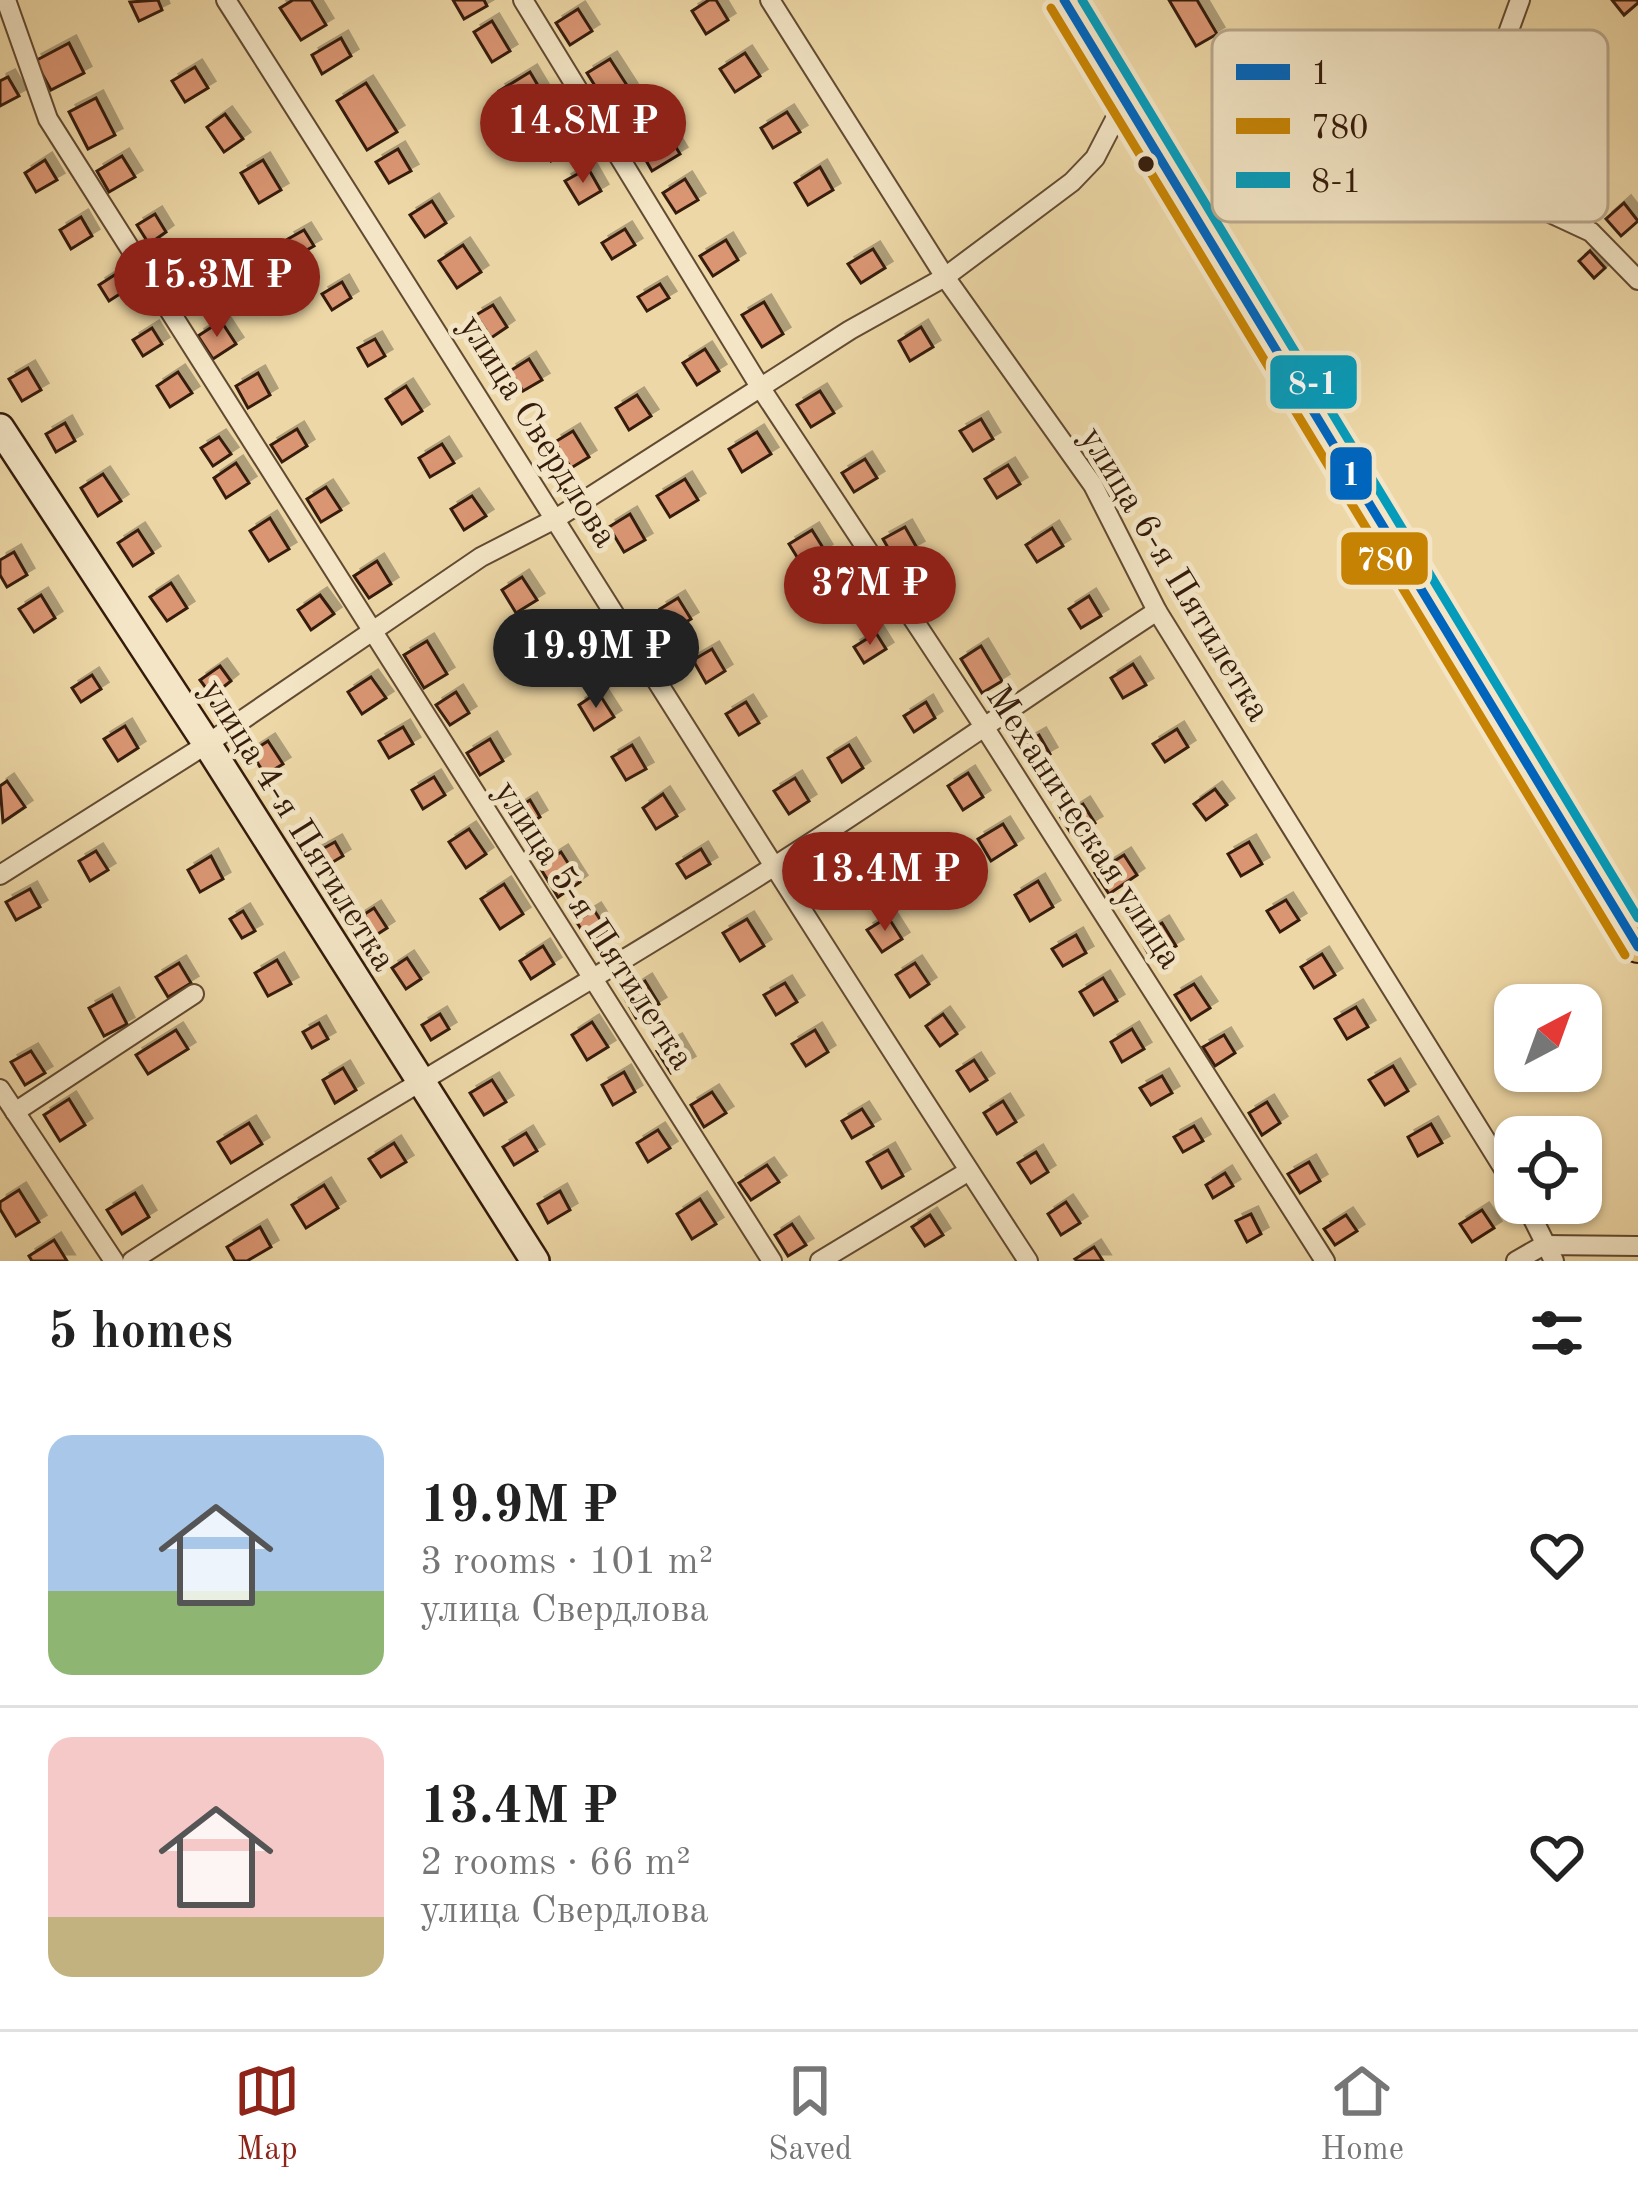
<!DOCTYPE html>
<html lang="en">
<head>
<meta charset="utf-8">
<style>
	:root { --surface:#fff; --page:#f2f2f2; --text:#222; --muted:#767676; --line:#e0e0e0; --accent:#8f2418 }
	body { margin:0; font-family:"Old Standard TT",serif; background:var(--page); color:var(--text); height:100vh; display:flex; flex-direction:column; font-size:45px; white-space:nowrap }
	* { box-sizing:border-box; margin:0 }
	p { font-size:39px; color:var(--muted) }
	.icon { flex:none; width:66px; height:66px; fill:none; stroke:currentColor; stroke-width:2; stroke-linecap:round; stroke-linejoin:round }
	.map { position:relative; height:1261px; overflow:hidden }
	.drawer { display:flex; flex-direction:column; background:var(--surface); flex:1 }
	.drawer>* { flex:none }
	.needle { width:78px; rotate:41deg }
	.tools { position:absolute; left:1494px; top:984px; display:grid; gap:24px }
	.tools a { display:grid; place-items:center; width:108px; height:108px; border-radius:24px; background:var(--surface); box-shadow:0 3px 9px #0004; font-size:60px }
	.price { position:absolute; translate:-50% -102px; padding:0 27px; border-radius:42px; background:var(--accent); color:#fff; font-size:39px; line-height:78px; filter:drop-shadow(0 3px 6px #0008) }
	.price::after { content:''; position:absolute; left:50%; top:72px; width:36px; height:27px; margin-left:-18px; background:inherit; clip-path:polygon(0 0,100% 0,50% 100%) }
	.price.selected { background:#222; color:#fff }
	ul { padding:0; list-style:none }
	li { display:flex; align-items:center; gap:36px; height:300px; padding:0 48px }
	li+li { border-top:3px solid var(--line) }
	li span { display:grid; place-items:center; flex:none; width:336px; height:240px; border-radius:24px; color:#555 }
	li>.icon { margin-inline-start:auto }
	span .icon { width:144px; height:144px; fill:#fffc; stroke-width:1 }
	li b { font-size:51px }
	h2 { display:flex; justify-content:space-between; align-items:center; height:144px; padding:0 48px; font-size:51px }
	.menu { display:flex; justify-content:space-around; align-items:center; height:168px; border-top:3px solid var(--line); background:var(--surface); font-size:33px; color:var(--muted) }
	.menu a { display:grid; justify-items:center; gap:6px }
	.menu .selected { color:var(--accent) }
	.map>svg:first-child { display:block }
	.building { fill:#da9673; stroke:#341b0b; stroke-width:3; filter:url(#shadow) }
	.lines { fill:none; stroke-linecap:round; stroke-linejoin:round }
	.street-casing { stroke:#624a32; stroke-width:22 }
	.secondary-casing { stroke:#341b0b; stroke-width:32 }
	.primary-casing { stroke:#341b0b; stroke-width:34 }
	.street { stroke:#f3e5c5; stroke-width:18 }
	.secondary { stroke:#f3e5c5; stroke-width:27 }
	.primary { stroke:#e6bc73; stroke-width:30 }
	.bus-1-casing { stroke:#f3e5c5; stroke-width:18 }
	.bus-2-casing { stroke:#f3e5c5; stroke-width:18 }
	.bus-3-casing { stroke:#f3e5c5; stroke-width:18 }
	.bus-1 { stroke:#0065bd; stroke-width:9 }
	.bus-2 { stroke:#c68303; stroke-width:9 }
	.bus-3 { stroke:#059bba; stroke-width:9 }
	.bus-dot { fill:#341b0b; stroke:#f3e5c5; stroke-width:4.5 }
	.labels { text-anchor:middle; stroke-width:10; stroke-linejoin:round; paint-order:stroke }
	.street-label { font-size:36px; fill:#341b0b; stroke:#f3e5c5 }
	.key { fill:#f3e5c5; stroke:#baa88d; stroke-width:3 }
	.key-label { font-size:33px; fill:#341b0b }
	.line-badge { stroke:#f3e5c5; stroke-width:4.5 }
	.badge-label { font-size:33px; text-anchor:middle; font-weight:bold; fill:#fff }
</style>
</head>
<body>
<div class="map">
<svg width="1638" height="1261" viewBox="0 0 1638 1261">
	<defs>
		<filter id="shadow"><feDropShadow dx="7" dy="-7" stdDeviation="0" flood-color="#0004"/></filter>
	</defs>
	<rect width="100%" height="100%" fill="#edd7a6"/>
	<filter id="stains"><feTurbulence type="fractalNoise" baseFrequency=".00167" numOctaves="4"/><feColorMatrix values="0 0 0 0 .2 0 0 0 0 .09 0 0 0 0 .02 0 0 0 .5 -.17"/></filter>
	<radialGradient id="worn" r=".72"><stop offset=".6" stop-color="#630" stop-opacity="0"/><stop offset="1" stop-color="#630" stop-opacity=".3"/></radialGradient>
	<!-- building -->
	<g class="building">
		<polygon points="158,0 162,10 139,21 130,2"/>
		<polygon points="293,0 311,0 326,25 301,40 280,8"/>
		<polygon points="453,0 484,0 487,6 464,19"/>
		<polygon points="709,0 716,0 728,20 706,34 692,11"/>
		<polygon points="1169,0 1197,0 1217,34 1196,46"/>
		<polygon points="1612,0 1638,0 1638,3 1624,15"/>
		<polygon points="578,9 592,31 570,45 556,23"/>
		<polygon points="492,21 510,51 492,62 474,32"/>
		<polygon points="341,38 351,56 322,74 312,55"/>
		<polygon points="69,43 84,73 51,90 35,61"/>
		<polygon points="745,53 760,76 735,92 720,69"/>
		<polygon points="610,59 630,90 607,105 587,73"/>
		<polygon points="195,67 208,88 185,102 172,81"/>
		<polygon points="530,72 546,99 515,118 499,91"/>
		<polygon points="8,77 19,96 0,106 0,81"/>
		<polygon points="366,83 397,132 367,150 337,101"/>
		<polygon points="96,98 115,135 88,149 69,112"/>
		<polygon points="648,101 680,154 652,171 621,117"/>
		<polygon points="787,112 800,132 773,148 761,128"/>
		<polygon points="225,114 243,139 224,152 207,127"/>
		<polygon points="560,121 576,146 551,161 536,136"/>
		<polygon points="398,149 411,171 389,183 376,162"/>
		<polygon points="122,156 135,177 109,192 97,171"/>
		<polygon points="45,160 57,180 36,192 25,173"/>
		<polygon points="263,160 281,190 259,203 241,173"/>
		<polygon points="820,167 833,190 808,205 795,183"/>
		<polygon points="588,168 601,191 579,204 565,181"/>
		<polygon points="685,179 698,200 676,213 663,193"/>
		<polygon points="432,201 446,223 425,237 410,215"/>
		<polygon points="1624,203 1638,221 1621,236 1606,219"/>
		<polygon points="155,214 166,232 149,244 137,225"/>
		<polygon points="81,217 92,236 71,249 60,230"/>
		<polygon points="625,229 635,245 612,259 602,243"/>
		<polygon points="304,230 314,246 298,255 288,239"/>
		<polygon points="726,240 738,260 713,276 700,256"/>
		<polygon points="463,245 481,272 457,288 439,261"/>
		<polygon points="873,249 885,268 861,283 848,264"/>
		<polygon points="1590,251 1605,268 1594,278 1579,261"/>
		<polygon points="190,267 204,289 183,302 169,280"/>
		<polygon points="116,274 126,290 109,301 99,285"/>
		<polygon points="342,282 351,298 332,310 322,294"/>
		<polygon points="660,284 669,298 647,311 638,297"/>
		<polygon points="764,302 783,334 762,347 742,315"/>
		<polygon points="493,305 507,327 491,338 476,315"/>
		<polygon points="221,321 236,344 213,359 198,336"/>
		<polygon points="921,327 933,347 910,361 899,341"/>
		<polygon points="152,328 162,344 143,356 133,340"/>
		<polygon points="375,339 385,356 368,366 358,348"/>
		<polygon points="705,349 719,371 697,385 683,363"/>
		<polygon points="529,359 542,380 523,391 510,371"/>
		<polygon points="28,368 41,390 22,401 9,379"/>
		<polygon points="178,372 192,393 170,407 157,386"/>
		<polygon points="258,373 270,395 248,408 236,386"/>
		<polygon points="406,386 422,411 402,424 386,399"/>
		<polygon points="820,391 834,413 811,427 797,405"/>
		<polygon points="637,395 651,416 629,430 616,408"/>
		<polygon points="981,419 993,439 973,451 960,431"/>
		<polygon points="65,423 75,441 56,452 46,434"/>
		<polygon points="297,429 307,446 282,462 271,445"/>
		<polygon points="573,431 589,457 571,468 555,442"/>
		<polygon points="757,432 771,454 742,472 729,449"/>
		<polygon points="219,437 231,454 213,466 201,448"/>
		<polygon points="442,444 454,463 430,477 419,458"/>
		<polygon points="865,459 877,478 854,492 842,473"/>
		<polygon points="236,463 249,483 226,498 214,478"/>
		<polygon points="1008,465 1020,484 997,498 985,479"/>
		<polygon points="103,474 121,501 98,516 81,488"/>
		<polygon points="685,479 698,500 670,517 657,496"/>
		<polygon points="326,487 341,510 321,522 307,499"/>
		<polygon points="472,496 486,516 464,530 451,509"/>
		<polygon points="630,514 645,540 624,552 609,527"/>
		<polygon points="270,518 289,549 269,561 250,531"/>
		<polygon points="905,527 917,548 895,560 883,539"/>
		<polygon points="1052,528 1063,546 1037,562 1026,545"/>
		<polygon points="138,530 153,553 133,566 118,543"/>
		<polygon points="812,530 825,551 802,565 789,544"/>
		<polygon points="14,552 27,575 7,587 0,575 0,560"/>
		<polygon points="377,561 391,584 369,598 354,576"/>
		<polygon points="934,571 946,592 924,604 912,584"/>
		<polygon points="522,577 537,600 516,613 502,590"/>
		<polygon points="846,582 855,597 834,609 825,595"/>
		<polygon points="171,583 187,608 167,621 150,597"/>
		<polygon points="41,595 55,618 34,632 19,609"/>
		<polygon points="320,595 334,614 311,630 298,610"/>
		<polygon points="1089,596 1101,616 1081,628 1069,609"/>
		<polygon points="678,598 691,619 673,630 660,609"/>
		<polygon points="556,629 571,651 553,663 538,641"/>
		<polygon points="876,633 886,649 864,663 854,647"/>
		<polygon points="427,641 447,674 424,688 404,655"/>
		<polygon points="981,646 1002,681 982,693 961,659"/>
		<polygon points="712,649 725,671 706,683 693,660"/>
		<polygon points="1133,664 1146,685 1123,698 1111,678"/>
		<polygon points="220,666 231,681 212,696 200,680"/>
		<polygon points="92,675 101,689 81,702 72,688"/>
		<polygon points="371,677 386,698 362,714 348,692"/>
		<polygon points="456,692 469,713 450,725 436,705"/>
		<polygon points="598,692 614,717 594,730 579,705"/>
		<polygon points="746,702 759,723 739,735 726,714"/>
		<polygon points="926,702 935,718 914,732 904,716"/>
		<polygon points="125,726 138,748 118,761 104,739"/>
		<polygon points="403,727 413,744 389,758 379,741"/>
		<polygon points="1177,729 1188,747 1165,762 1153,744"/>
		<polygon points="1039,735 1050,754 1030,765 1019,746"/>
		<polygon points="490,739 503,761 480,775 467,753"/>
		<polygon points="268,741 283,764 265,775 251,752"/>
		<polygon points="632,745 646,769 626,780 612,757"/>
		<polygon points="849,745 863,768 842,782 828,758"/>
		<polygon points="968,773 983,797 963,810 948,786"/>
		<polygon points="434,777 445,795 423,809 412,790"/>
		<polygon points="795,778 809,801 789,814 774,791"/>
		<polygon points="7,781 25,807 3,822 0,786"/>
		<polygon points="1215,789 1227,805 1206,820 1194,804"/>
		<polygon points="663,794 677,816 656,829 643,808"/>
		<polygon points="530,800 540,817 518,830 508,814"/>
		<polygon points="1083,804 1095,823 1073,836 1061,818"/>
		<polygon points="1003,824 1016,845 991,861 978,839"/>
		<polygon points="469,829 486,854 466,868 449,842"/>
		<polygon points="335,842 343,856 321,869 313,854"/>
		<polygon points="1249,842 1262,864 1241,876 1228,854"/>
		<polygon points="701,849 710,864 686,878 677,864"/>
		<polygon points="96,851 108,870 90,881 79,861"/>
		<polygon points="561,852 580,882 558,897 539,866"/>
		<polygon points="848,855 859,871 838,886 827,869"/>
		<polygon points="1124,855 1137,875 1109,894 1095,873"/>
		<polygon points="211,856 223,879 200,892 188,870"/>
		<polygon points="1038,881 1053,907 1030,921 1015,895"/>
		<polygon points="504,884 523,914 500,929 481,899"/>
		<polygon points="30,889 40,907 16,920 6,902"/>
		<polygon points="1286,900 1299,920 1280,932 1267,911"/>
		<polygon points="374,908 387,928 370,939 357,919"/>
		<polygon points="594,910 608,932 590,943 576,921"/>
		<polygon points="243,911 255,931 242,938 230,919"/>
		<polygon points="888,917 902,939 882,952 867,930"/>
		<polygon points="747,919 764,946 740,961 723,933"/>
		<polygon points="1162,923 1176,946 1152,960 1139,937"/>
		<polygon points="1076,935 1086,953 1063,966 1052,949"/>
		<polygon points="543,946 554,964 531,979 520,961"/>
		<polygon points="1322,954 1335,975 1314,988 1301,967"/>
		<polygon points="407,958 421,979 406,989 392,968"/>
		<polygon points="277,960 291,984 268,996 255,973"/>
		<polygon points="179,963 191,983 168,997 156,977"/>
		<polygon points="915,963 929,984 910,997 896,975"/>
		<polygon points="1103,978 1117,1001 1094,1015 1080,992"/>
		<polygon points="645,981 659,1004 636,1018 623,995"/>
		<polygon points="785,983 797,1002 776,1015 764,995"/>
		<polygon points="1194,984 1210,1008 1191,1020 1175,995"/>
		<polygon points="112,995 127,1024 104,1036 89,1008"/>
		<polygon points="1356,1007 1368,1027 1347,1039 1335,1019"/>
		<polygon points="440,1014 449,1029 431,1040 422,1025"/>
		<polygon points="943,1014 957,1034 940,1046 926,1026"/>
		<polygon points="592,1022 608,1047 587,1060 572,1035"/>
		<polygon points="319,1023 328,1039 312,1048 303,1032"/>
		<polygon points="1132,1029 1144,1049 1122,1062 1111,1042"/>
		<polygon points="176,1030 188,1049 148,1074 136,1055"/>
		<polygon points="815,1030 828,1052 806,1066 792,1044"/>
		<polygon points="1224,1035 1235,1053 1215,1066 1203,1047"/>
		<polygon points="675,1041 688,1063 671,1073 657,1051"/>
		<polygon points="31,1051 45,1073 25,1085 11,1062"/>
		<polygon points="974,1060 987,1080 970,1091 957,1071"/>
		<polygon points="1393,1066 1408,1091 1385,1105 1369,1080"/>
		<polygon points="343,1068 356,1090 335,1103 323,1080"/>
		<polygon points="624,1072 635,1092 613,1105 602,1085"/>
		<polygon points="1162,1076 1172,1093 1151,1105 1140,1088"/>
		<polygon points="492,1080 506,1102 484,1115 470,1093"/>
		<polygon points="712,1092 726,1113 704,1127 691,1105"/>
		<polygon points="69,1099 85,1125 60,1141 44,1115"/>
		<polygon points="1003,1101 1016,1122 997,1134 984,1113"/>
		<polygon points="1267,1102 1280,1123 1262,1135 1249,1113"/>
		<polygon points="862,1109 873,1126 852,1138 842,1121"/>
		<polygon points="249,1123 262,1144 231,1163 218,1142"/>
		<polygon points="1431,1124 1442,1143 1418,1156 1408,1137"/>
		<polygon points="1194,1126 1203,1141 1183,1152 1174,1137"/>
		<polygon points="658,1130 670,1148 648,1162 637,1143"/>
		<polygon points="526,1133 537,1151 514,1165 503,1147"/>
		<polygon points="394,1143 406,1162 381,1177 369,1159"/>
		<polygon points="888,1150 903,1176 882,1188 867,1162"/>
		<polygon points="1036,1152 1048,1172 1031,1183 1018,1163"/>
		<polygon points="1309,1162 1320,1181 1300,1193 1288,1174"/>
		<polygon points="767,1165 779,1182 751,1200 739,1183"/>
		<polygon points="1225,1173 1233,1186 1213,1198 1206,1185"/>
		<polygon points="324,1185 338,1208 306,1228 292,1205"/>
		<polygon points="19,1190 39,1222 16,1236 0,1209 0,1202"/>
		<polygon points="560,1191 570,1210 548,1223 538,1204"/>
		<polygon points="135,1193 149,1217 122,1234 107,1210"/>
		<polygon points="700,1199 716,1224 692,1239 677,1214"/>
		<polygon points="1066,1202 1080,1223 1061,1235 1048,1214"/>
		<polygon points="1482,1210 1494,1228 1472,1242 1460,1224"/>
		<polygon points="1251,1214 1261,1234 1247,1242 1236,1221"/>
		<polygon points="930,1215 943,1235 925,1246 912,1227"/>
		<polygon points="1346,1215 1357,1231 1335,1245 1324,1229"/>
		<polygon points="792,1224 806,1245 788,1256 775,1235"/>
		<polygon points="260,1227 271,1247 247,1261 235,1261 227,1247"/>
		<polygon points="54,1240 67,1261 32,1261 29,1256"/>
		<polygon points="1094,1247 1103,1261 1077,1261 1075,1259"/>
	</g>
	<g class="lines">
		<!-- street casing -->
		<g class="street-casing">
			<g id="street">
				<polyline points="6,0 48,119 772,1261"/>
				<path d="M226 0C494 420 756 844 1028 1261"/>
				<polyline points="523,0 762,390 983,725 1325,1261"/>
				<polyline points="770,0 945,277 1093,485 1157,611 1515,1187"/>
				<polyline points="1520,0 1484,99 1486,131 1503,174 1533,205 1591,232 1638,280"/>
				<polyline points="0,875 207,744 481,557 557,518 850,330 945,277 1072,182 1095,158 1124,102"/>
				<polyline points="0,1089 114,1261"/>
				<polyline points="15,1112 194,994"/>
				<polyline points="1525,1203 1554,1261"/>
				<path d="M132 1261C341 1124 559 1003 770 869 901 786 1027 696 1157 611"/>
				<polyline points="820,1261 969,1171"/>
				<polyline points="1516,1261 1544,1245 1638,1246"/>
			</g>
		</g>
		<!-- secondary casing -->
		<g class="secondary-casing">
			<polyline id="secondary" points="0,428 207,744 535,1261"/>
		</g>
		<!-- primary casing -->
		<g class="primary-casing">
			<polyline id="primary" points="1064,0 1638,947"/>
		</g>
		<!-- street -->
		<use href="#street" class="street"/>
		<!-- secondary -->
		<use href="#secondary" class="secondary"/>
		<!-- primary -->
		<use href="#primary" class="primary"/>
		<!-- bus-1 casing -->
		<g class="bus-1-casing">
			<polyline id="bus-1" points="1064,0 1638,947"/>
		</g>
		<!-- bus-2 casing -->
		<g class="bus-2-casing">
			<polyline id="bus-2" points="1051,8 1625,955"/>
		</g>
		<!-- bus-3 casing -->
		<g class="bus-3-casing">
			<polyline id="bus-3" points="1082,0 1638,918"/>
		</g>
		<!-- bus-1 -->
		<use href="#bus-1" class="bus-1"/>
		<!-- bus-2 -->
		<use href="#bus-2" class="bus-2"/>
		<!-- bus-3 -->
		<use href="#bus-3" class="bus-3"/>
	</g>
	<!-- markers -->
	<circle class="bus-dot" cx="1146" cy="164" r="10"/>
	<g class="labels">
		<!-- street labels -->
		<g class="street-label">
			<text transform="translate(540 430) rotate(58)" y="13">улица Свердлова</text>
			<text transform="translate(1177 573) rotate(59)" y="13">улица 6-я Пятилетка</text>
			<text transform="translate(300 824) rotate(58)" y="13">улица 4-я Пятилетка</text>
			<text transform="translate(1086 826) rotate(57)" y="13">Механическая улица</text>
			<text transform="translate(596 924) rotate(57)" y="13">улица 5-я Пятилетка</text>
		</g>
	</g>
	<!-- legend -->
	<rect x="1212" y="30" width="396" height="192" rx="18" class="key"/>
	<rect x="1236" y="64" width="54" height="16" fill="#0065bd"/>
	<rect x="1236" y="118" width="54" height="16" fill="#c68303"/>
	<rect x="1236" y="172" width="54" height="16" fill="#059bba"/>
	<g class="key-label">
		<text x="1311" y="84">1</text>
		<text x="1311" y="138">780</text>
		<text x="1311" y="192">8-1</text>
	</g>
	<g class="line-badge">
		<rect x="1268" y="353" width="91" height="58" rx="12" fill="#059bba"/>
		<rect x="1328" y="445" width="46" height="57" rx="12" fill="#0065bd"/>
		<rect x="1339" y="530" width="91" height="57" rx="12" fill="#c68303"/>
	</g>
	<g class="badge-label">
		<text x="1313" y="394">8-1</text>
		<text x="1351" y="485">1</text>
		<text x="1385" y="570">780</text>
	</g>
	<rect width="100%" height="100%" filter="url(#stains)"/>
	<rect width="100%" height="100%" fill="url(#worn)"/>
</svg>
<div class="tools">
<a><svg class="needle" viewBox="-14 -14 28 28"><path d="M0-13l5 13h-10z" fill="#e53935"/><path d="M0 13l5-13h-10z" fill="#767676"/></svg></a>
<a><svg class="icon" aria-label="locate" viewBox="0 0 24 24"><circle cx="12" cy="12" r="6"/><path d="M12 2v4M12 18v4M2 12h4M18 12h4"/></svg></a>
</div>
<b class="price" style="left:583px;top:186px">14.8M ₽</b>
<b class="price" style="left:217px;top:340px">15.3M ₽</b>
<b class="price" style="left:870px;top:648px">37M ₽</b>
<b class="price selected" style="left:596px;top:711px">19.9M ₽</b>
<b class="price" style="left:885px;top:934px">13.4M ₽</b>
</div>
<section class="drawer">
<h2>5 homes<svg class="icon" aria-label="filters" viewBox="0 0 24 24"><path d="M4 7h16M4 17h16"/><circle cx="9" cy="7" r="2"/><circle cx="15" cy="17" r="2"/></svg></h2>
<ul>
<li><span style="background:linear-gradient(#a9c7e8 65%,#8fb573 0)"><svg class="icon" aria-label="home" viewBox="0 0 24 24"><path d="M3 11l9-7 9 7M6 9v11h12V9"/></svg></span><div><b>19.9M ₽</b><p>3 rooms · 101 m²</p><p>улица Свердлова</p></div><svg class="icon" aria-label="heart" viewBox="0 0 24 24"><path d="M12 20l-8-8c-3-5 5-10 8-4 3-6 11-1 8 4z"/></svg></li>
<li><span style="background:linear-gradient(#f6c9c9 75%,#c2b280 0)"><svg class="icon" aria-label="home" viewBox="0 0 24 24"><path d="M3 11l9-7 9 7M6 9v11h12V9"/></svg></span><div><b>13.4M ₽</b><p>2 rooms · 66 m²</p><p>улица Свердлова</p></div><svg class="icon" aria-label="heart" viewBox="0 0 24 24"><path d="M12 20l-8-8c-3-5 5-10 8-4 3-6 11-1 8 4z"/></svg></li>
</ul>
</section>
<nav class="menu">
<a class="selected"><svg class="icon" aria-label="map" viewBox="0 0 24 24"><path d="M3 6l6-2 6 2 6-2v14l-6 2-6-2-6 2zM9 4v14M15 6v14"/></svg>Map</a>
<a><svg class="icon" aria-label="saved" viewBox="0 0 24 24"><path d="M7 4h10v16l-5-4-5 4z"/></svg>Saved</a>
<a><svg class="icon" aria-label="home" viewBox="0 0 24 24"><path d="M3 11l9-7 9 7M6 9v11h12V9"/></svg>Home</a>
</nav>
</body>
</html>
